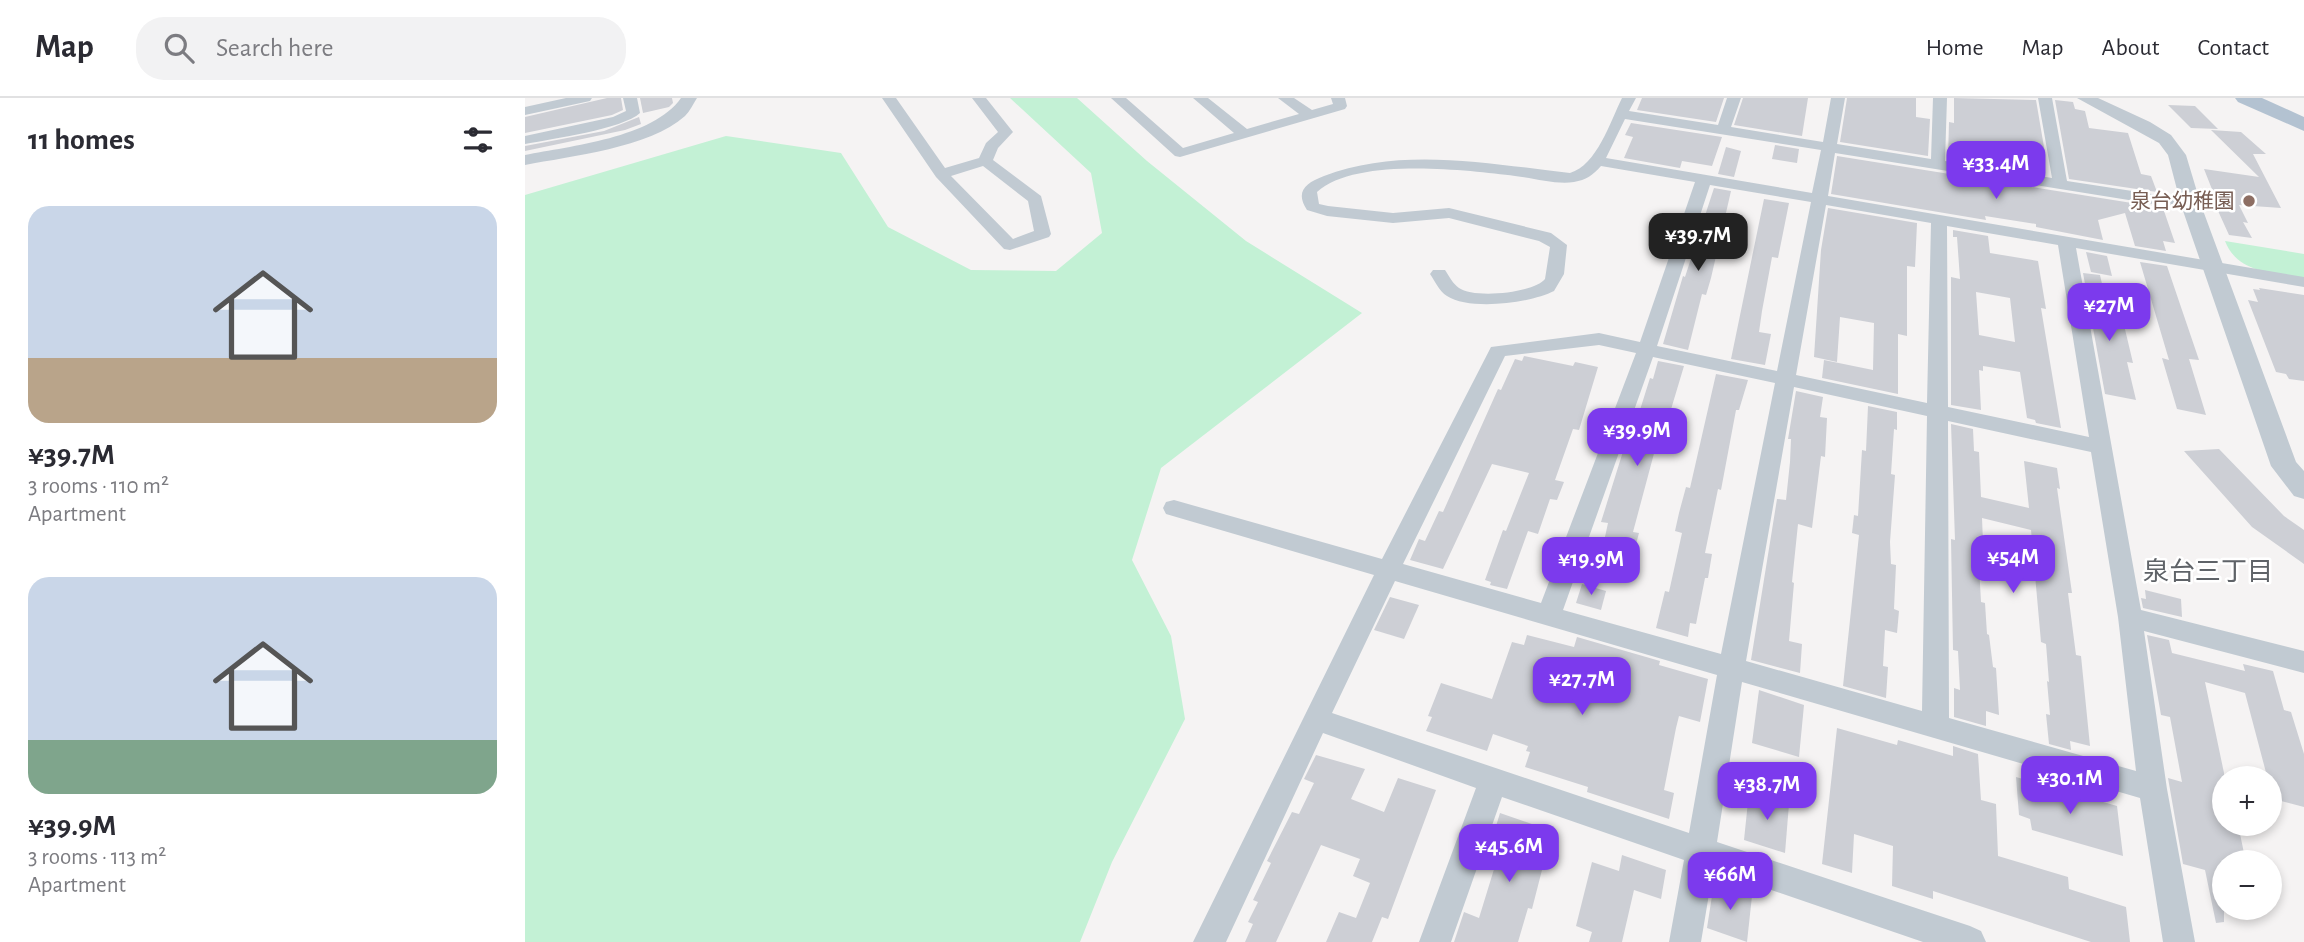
<!DOCTYPE html>
<html lang="en">
<head>
<meta charset="utf-8">
<style>
	:root { --surface:#fff; --page:#f2f2f3; --text:#2b2b33; --muted:#7c7c81; --line:#e1e1e2; --accent:#7c3aed }
	body { margin:0; font-family:"Alegreya Sans","Noto Sans JP",sans-serif; background:var(--page); color:var(--text); height:100vh; display:flex; flex-direction:column; font-size:26px; white-space:nowrap }
	* { box-sizing:border-box; margin:0 }
	p { font-size:23px; color:var(--muted) }
	.icon { flex:none; width:38px; height:38px; fill:none; stroke:currentColor; stroke-width:2; stroke-linecap:round; stroke-linejoin:round }
	.map { position:relative; flex:1; overflow:hidden }
	.drawer { display:flex; flex-direction:column; background:var(--surface); width:525px }
	.drawer>* { flex:none }
	.buttons { position:absolute; left:1687px; top:668px; display:grid; gap:14px }
	.buttons a { display:grid; place-items:center; width:70px; height:70px; border-radius:50%; background:var(--surface); box-shadow:0 4px 10px #0003; font-size:35px }
	.price { position:absolute; translate:-50% -60px; padding:0 16px; border-radius:14px; background:var(--accent); color:#fff; font-size:23px; line-height:46px; filter:drop-shadow(0 2px 4px #0008) }
	.price::after { content:''; position:absolute; left:50%; top:42px; width:21px; height:16px; margin-left:-10px; background:inherit; clip-path:polygon(0 0,100% 0,50% 100%) }
	.price.current { background:#222; color:#fff }
	ul { padding:0; list-style:none }
	li { display:grid; align-content:center; gap:14px; height:371px; padding:0 28px }
	li span { display:grid; place-items:center; height:217px; border-radius:21px; color:#555 }
	li>.icon { margin-inline-start:auto }
	span .icon { width:126px; height:126px; fill:#fffc; stroke-width:1 }
	li b { font-size:30px }
	h2 { display:flex; justify-content:space-between; align-items:center; height:84px; padding:0 28px; font-size:30px }
	header { display:flex; align-items:center; gap:42px; box-sizing:border-box; height:98px; padding:0 35px; background:var(--surface); border-bottom:2px solid var(--line) }
	header strong { font-size:33px }
	nav { display:flex; gap:38px; margin-inline-start:auto; font-size:24px }
	.search { width:490px; height:63px; background:var(--page); display:flex; align-items:center; gap:18px; box-sizing:border-box; padding:0 24px; border-radius:28px; color:var(--muted); font-size:26px }
	main { display:flex; flex:1; min-height:0 }
	.map>svg:first-child { display:block }
	.green { fill:#c3f1d5 }
	.building { fill:#cdcfd5; fill-rule:evenodd }
	.lines { fill:none; stroke-linecap:round; stroke-linejoin:round }
	.minor { fill:#c1cad2; fill-rule:evenodd }
	.tertiary { fill:#c1cad2; fill-rule:evenodd }
	.primary { fill:#b3c2d1; fill-rule:evenodd }
	.education-dot { fill:#8d6e63; stroke:#fff; stroke-width:2.5 }
	.labels { text-anchor:middle; stroke-width:5; stroke-linejoin:round; paint-order:stroke }
	.far-education-label { font-size:21px; fill:#785e54; stroke:#fff; text-anchor:end }
	.neighbourhood-label { font-size:26px; fill:#5f6368; stroke:#fff }
</style>
</head>
<body>
<header>
<strong>Map</strong>
<div class="search"><svg class="icon" aria-label="search" viewBox="0 0 24 24"><circle cx="10" cy="10" r="6"/><path d="M15 15l6 6"/></svg>Search here</div>
<nav><a>Home</a><a>Map</a><a>About</a><a>Contact</a></nav>
</header>
<main>
<section class="drawer">
<h2>11 homes<svg class="icon" aria-label="filters" viewBox="0 0 24 24"><path d="M4 7h16M4 17h16"/><circle cx="9" cy="7" r="2"/><circle cx="15" cy="17" r="2"/></svg></h2>
<ul>
<li><span style="background:linear-gradient(#c9d6e8 70%,#b9a48a 0)"><svg class="icon" aria-label="home" viewBox="0 0 24 24"><path d="M3 11l9-7 9 7M6 9v11h12V9"/></svg></span><div><b>¥39.7M</b><p>3 rooms · 110 m²</p><p>Apartment</p></div></li>
<li><span style="background:linear-gradient(#c9d6e8 75%,#7fa58c 0)"><svg class="icon" aria-label="home" viewBox="0 0 24 24"><path d="M3 11l9-7 9 7M6 9v11h12V9"/></svg></span><div><b>¥39.9M</b><p>3 rooms · 113 m²</p><p>Apartment</p></div></li>
</ul>
</section>
<div class="map">
<svg width="1779" height="844" viewBox="0 0 1779 844">
	<rect width="100%" height="100%" fill="#f5f3f3"/>
	<!-- green -->
	<g class="green">
		<polygon points="485,0 552,0 622,63 721,143 837,215 636,370 607,462 646,538 660,621 587,764 555,844 0,844 0,97 201,38 316,55 363,129 446,172 531,173 577,135 566,75"/>
		<path d="M1700 143 1779 156V180C1749 175 1712 175 1700 143Z"/>
	</g>
	<!-- building -->
	<g class="building">
		<polygon points="82,0 96,0 98,12 87,17 0,35 0,19"/>
		<polygon points="115,0 147,0 148,5 144,9 118,15"/>
		<polygon points="1117,0 1199,0 1191,24 1112,12"/>
		<polygon points="1218,0 1283,0 1277,38 1209,27"/>
		<polygon points="1322,0 1391,0 1391,19 1405,21 1403,58 1315,44"/>
		<polygon points="1429,0 1511,2 1520,55 1501,52 1505,74 1423,61 1424,24 1429,25"/>
		<polygon points="1530,2 1548,4 1550,11 1560,13 1564,30 1603,35 1616,76 1626,78 1632,94 1544,81"/>
		<polygon points="1643,7 1670,8 1693,31 1666,30"/>
		<polygon points="114,19 116,26 100,32 0,53 0,48 79,33"/>
		<polygon points="1106,25 1197,39 1187,68 1157,63 1155,70 1099,60 1108,39 1100,37"/>
		<polygon points="1686,32 1716,34 1741,56 1728,56 1756,110 1714,107 1723,125 1718,124 1727,140 1704,137 1689,104 1692,104 1679,71 1734,79"/>
		<polygon points="1250,47 1274,51 1272,65 1247,61"/>
		<polygon points="1201,49 1216,53 1209,79 1193,76"/>
		<polygon points="1312,58 1638,110 1650,145 1638,143 1641,153 1610,148 1600,115 1573,122 1578,142 1511,129 1511,126 1460,118 1461,122 1306,96"/>
		<polygon points="1189,90 1206,93 1186,180 1181,197 1177,196 1163,252 1138,246 1158,178 1160,179"/>
		<polygon points="1239,101 1264,105 1253,160 1247,159 1237,213 1234,234 1246,236 1240,267 1206,261"/>
		<polygon points="1303,110 1392,125 1390,169 1382,168 1382,238 1373,236 1373,296 1297,280 1299,262 1348,272 1349,225 1315,219 1312,264 1289,259 1296,152"/>
		<path d="M1428 132 1463 138 1465 155 1513 163 1521 211 1516 210 1536 330 1511 325 1510 322 1502 320 1495 274 1458 268V273L1454 272 1456 312 1426 307V179L1435 181 1432 139H1428ZM1451 194 1485 200 1490 244 1454 237Z"/>
		<polygon points="1561,154 1582,158 1587,178 1566,174"/>
		<polygon points="1615,164 1642,168 1674,262 1664,261 1681,317 1652,311 1637,260 1644,262"/>
		<polygon points="1558,175 1575,177 1586,225 1599,227 1608,265 1602,264 1611,302 1580,296"/>
		<polygon points="1734,190 1779,197 1779,283 1764,281 1761,276 1751,274 1723,202 1733,204 1728,191 1735,192"/>
		<polygon points="999,258 1048,268 1050,264 1073,269 1054,332 1048,331 1030,382 1039,384 1032,402 1025,401 1013,436 1003,433 982,491 965,487 966,484 960,482 978,432 981,433 1004,375 967,366 918,471 885,462 894,441 900,443 914,413 918,414 973,291 976,292 990,261 997,263"/>
		<polygon points="1133,263 1159,268 1135,348 1131,348 1108,434 1114,435 1107,461 1099,459 1094,476 1073,471 1083,425 1076,424 1100,347 1104,347 1125,280 1128,281"/>
		<polygon points="1191,276 1223,282 1214,312 1211,312 1196,392 1193,391 1180,455 1187,456 1183,480 1180,480 1171,526 1165,525 1163,539 1131,530 1140,493 1144,494 1157,435 1150,433 1154,415 1161,389 1165,390"/>
		<polygon points="1271,293 1298,299 1295,319 1302,320 1300,359 1296,358 1287,430 1273,426 1267,484 1269,485 1264,543 1277,546 1275,575 1226,562 1252,401 1261,402 1265,364 1266,341 1263,341"/>
		<polygon points="1343,308 1372,314 1372,332 1369,331 1366,376 1370,377 1365,444 1366,466 1371,467 1369,511 1374,513 1372,535 1360,532 1358,568 1363,569 1361,600 1318,588 1334,437 1327,435 1329,417 1333,418 1337,352 1341,353"/>
		<polygon points="1426,326 1448,331 1449,353 1454,354 1456,399 1504,410 1499,363 1532,370 1535,391 1532,390 1547,495 1543,495 1551,557 1556,558 1565,648 1545,643 1546,652 1524,646 1521,616 1525,617 1522,583 1524,584 1521,546 1516,544 1506,432 1457,420 1459,469 1454,468 1456,504 1460,505 1462,536 1464,537 1468,569 1471,570 1474,617 1461,613 1461,628 1429,619 1429,590 1435,592 1433,553 1428,552 1426,441 1430,442"/>
		<polygon points="1694,351 1759,418 1779,432 1779,466 1727,429 1659,353"/>
		<polygon points="1057,486 1081,493 1076,512 1051,505"/>
		<polygon points="1620,492 1656,501 1657,519 1618,510 1616,500 1621,501"/>
		<polygon points="865,499 894,507 879,541 849,532"/>
		<polygon points="1002,537 1049,549 1052,539 1135,563 1134,567 1183,581 1175,624 1154,618 1151,630 1139,692 1149,695 1144,721 1062,694 1063,689 1000,669 1005,654 1001,653 1003,648 968,636 962,653 901,633 907,619 903,618 916,585 967,601 987,544 999,547"/>
		<polygon points="1622,537 1644,542 1647,555 1720,573 1718,566 1748,573 1759,612 1766,614 1779,656 1779,709 1748,701 1720,595 1680,584 1699,675 1699,726 1713,726 1721,765 1699,765 1699,824 1691,825 1680,772 1658,766 1643,680 1657,684 1645,619 1636,617"/>
		<polygon points="1234,592 1279,607 1274,659 1227,645"/>
		<polygon points="1312,630 1372,647 1373,642 1428,658 1428,648 1453,656 1456,702 1471,706 1473,758 1543,779 1544,791 1601,809 1605,844 1566,844 1408,793 1408,801 1367,788 1368,748 1329,736 1327,775 1297,766"/>
		<polygon points="791,657 840,671 826,701 859,714 873,680 911,692 863,821 857,819 847,844 801,844 814,814 831,820 845,785 828,778 835,761 796,747 751,844 720,844 728,826 723,824 733,804 728,802 746,765 742,763 767,714 774,716 789,685 779,681"/>
		<polygon points="1491,679 1592,708 1598,758 1507,732 1505,721 1494,717"/>
		<polygon points="1224,694 1264,706 1260,755 1219,742"/>
		<polygon points="975,715 1027,733 1007,811 1003,810 993,844 929,844 939,814 954,820 978,742 968,738"/>
		<polygon points="1097,757 1141,772 1136,801 1109,792 1097,844 1064,844 1067,834 1051,828 1067,764 1094,773"/>
		<polygon points="1189,785 1227,798 1222,844 1182,830"/>
	</g>
	<g class="lines">
		<!-- minor -->
		<g class="minor">
			<polygon points="41,0 67,0 65,3 0,17 0,9"/>
			<path d="M98 0H112L115 15C98 31 26 41 0 46V38L88 19 101 13Z"/>
			<path d="M357 0H371L420 70 454 60 461 45 473 34 447 0H461L488 34 473 50 468 62 516 98 526 136 524 139 485 152 479 151 411 79ZM458 68 503 103 509 133 488 141 426 78Z"/>
			<polygon points="586,0 601,0 658,50 709,35 668,0 683,0 722,31 774,16 753,0 769,0 787,12 808,6 806,0 820,0 822,8 820,11 655,59 650,58"/>
			<path d="M1097 0H1111L1104 13 1193 27 1202 0H1216L1206 29 1298 44 1306 0H1320L1312 46 1406 61 1408 0H1422L1420 63 1527 80 1513 0H1527L1542 83 1666 102 1672 104 1674 107 1672 110 1666 112 1310 55 1303 98 1779 179V189L1551 150 1616 512 1779 553V575L1619 533 1642 691 1670 844H1638L1615 700 1217 584 1192 744 1445 828 1456 833 1461 844H1398L1188 772 1176 844H1144L1159 762 977 699 926 844H894L951 690 798 635 701 844H668L849 477 641 416 638 410 641 404 649 402 857 461 966 249 1074 235 1115 244 1170 84 1076 68C1068 77 1061 82 1049 84 1032 87 1008 80 990 78 940 72 831 59 792 94L794 106 803 108 868 115 924 110 1026 135 1042 147 1039 176 1029 193C1006 205 945 213 922 198 914 193 910 183 905 176L908 172H920C924 178 928 186 934 190 949 201 1009 195 1020 181L1025 149 1014 143 924 120 868 125 802 118 782 112C770 94 780 85 799 78 876 48 965 66 1045 75 1072 67 1085 24 1097 0ZM1100 21 1296 52 1287 95 1081 60ZM1185 87 1286 104 1252 273 1132 248ZM1301 107 1406 125 1402 305 1271 277ZM1422 128 1533 147 1564 339 1423 309ZM1074 247 1111 255 1016 505 878 466 980 258ZM1128 259 1250 285 1196 556 1038 512ZM1269 289 1402 318 1397 613 1221 563ZM1423 323 1566 354 1593 519 1611 673 1424 620ZM870 483 1192 577 1164 735 807 615Z"/>
		</g>
		<!-- tertiary -->
		<g class="tertiary">
			<path d="M156 0H172C168 6 165 13 160 18 124 50 46 58 0 67V57C45 48 128 40 156 0Z"/>
			<polygon points="1552,0 1573,0 1625,24 1646,37 1661,57 1676,107 1771,364 1779,373 1779,401 1769,398 1746,368 1656,107 1643,57 1634,45"/>
		</g>
		<!-- primary -->
		<polygon class="primary" points="1710,0 1737,0 1779,19 1779,33 1713,4"/>
	</g>
	<!-- markers -->
	<circle class="education-dot" cx="1724" cy="103" r="7"/>
	<g class="labels">
		<!-- far-education labels -->
		<g class="far-education-label">
			<text x="1710" y="110">泉台幼稚園</text>
		</g>
		<!-- neighbourhood labels -->
		<g class="neighbourhood-label">
			<text x="1683" y="482">泉台三丁目</text>
		</g>
	</g>
</svg>
<div class="buttons">
<a>+</a>
<a>−</a>
</div>
<b class="price" style="left:1471px;top:103px">¥33.4M</b>
<b class="price current" style="left:1173px;top:175px">¥39.7M</b>
<b class="price" style="left:1584px;top:245px">¥27M</b>
<b class="price" style="left:1112px;top:370px">¥39.9M</b>
<b class="price" style="left:1488px;top:497px">¥54M</b>
<b class="price" style="left:1066px;top:499px">¥19.9M</b>
<b class="price" style="left:1057px;top:619px">¥27.7M</b>
<b class="price" style="left:1545px;top:718px">¥30.1M</b>
<b class="price" style="left:1242px;top:724px">¥38.7M</b>
<b class="price" style="left:984px;top:786px">¥45.6M</b>
<b class="price" style="left:1205px;top:814px">¥66M</b>
</div>
</main>
</body>
</html>
